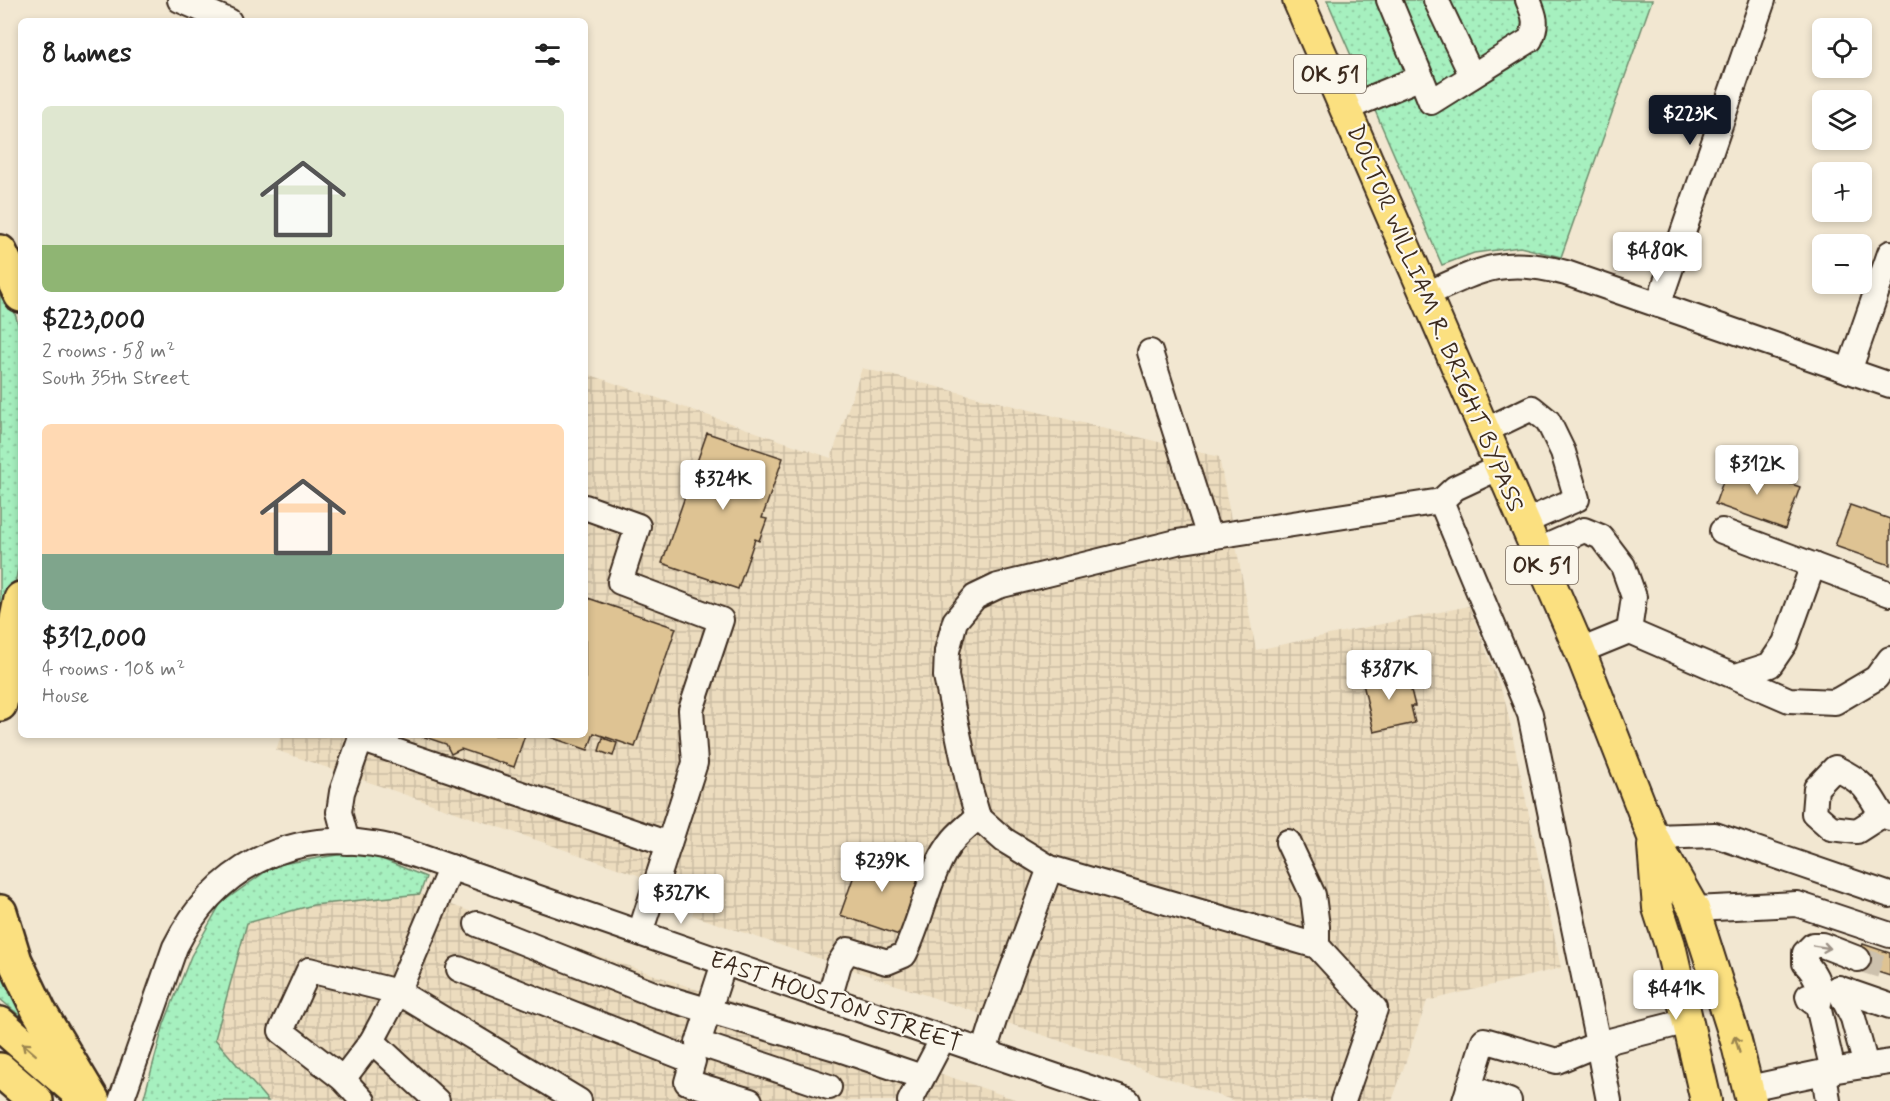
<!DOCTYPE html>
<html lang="en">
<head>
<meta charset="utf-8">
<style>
	:root { --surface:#fff; --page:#f6f6f6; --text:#222; --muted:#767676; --accent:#111827 }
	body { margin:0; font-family:Mynerve,sans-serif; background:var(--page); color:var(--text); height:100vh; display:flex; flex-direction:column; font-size:22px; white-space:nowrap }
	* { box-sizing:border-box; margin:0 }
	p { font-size:20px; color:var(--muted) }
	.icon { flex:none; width:33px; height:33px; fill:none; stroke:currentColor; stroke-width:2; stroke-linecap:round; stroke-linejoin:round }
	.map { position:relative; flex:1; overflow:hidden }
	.details { position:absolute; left:18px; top:18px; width:570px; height:720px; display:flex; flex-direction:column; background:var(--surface); border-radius:9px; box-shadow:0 3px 9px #0003 }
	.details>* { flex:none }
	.controls { position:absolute; left:1812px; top:18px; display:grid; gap:12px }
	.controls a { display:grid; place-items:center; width:60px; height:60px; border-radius:9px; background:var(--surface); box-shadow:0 3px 9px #0003; font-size:30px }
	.price { position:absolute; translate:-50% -51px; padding:0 14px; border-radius:6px; background:#fff; color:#222; font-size:20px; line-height:39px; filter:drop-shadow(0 2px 3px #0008) }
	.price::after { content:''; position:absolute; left:50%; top:36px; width:18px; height:14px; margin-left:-9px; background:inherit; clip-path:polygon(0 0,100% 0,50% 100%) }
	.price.active { background:var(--accent); color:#fff }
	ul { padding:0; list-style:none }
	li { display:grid; align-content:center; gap:12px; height:318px; padding:0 24px }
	li span { display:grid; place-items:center; height:186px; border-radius:9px; color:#555 }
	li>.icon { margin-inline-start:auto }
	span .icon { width:108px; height:108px; fill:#fffc; stroke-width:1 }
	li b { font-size:26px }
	h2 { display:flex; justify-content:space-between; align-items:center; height:72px; padding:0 24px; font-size:26px }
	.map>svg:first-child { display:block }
	.industrial { fill:url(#industrial-grid) }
	.grass { fill:url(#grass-dots); stroke:#708d6e; stroke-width:1.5 }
	.building { fill:#dec393; stroke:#3b2a1e; stroke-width:1.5 }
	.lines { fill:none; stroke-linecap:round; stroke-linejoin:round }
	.minor-tunnel { stroke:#cdc1ad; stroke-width:24; stroke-dasharray:24 12; stroke-linecap:butt }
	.minor-casing { stroke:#3b2a1e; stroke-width:28 }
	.major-casing { stroke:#3b2a1e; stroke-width:34 }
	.highway-casing { stroke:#3b2a1e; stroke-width:38 }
	.minor { stroke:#fbf7ec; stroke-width:24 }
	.major { stroke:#fbe080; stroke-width:30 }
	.highway { stroke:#fbe080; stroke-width:33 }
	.oneway { stroke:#9b9085 }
	.oneway2 { stroke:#9b854f }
	.labels { text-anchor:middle; stroke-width:4.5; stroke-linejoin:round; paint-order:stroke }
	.shield { fill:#fbf7ec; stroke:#75685c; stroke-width:1.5 }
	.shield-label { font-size:22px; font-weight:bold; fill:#3b2a1e }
	.street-label { font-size:24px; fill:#3b2a1e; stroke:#fbf7ec }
</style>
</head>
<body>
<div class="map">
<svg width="1890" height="1101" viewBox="0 0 1890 1101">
	<defs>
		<pattern id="industrial-grid" width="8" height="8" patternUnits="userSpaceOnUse" patternTransform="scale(1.5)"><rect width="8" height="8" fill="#ecdcbe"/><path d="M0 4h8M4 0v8" fill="none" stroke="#cbbda3"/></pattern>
		<pattern id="grass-dots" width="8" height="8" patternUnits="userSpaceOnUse" patternTransform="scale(1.5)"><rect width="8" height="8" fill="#a6f0bf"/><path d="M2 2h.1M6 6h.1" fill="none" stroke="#90cea4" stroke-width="1.8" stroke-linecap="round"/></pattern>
	</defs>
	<rect width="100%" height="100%" fill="#f2e7d1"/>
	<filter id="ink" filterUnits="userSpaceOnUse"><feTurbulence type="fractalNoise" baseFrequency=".0167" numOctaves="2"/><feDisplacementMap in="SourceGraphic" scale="12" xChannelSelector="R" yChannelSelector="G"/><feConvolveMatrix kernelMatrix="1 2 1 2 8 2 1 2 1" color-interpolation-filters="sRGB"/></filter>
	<g filter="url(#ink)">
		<!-- industrial -->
		<g class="industrial">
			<polygon points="862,368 1219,457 1256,650 1469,606 1505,700 1561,968 1427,1001 1392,1101 1235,1101 692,915 698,896 276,750 281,735 585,735 585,373 831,458"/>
			<polygon points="420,894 1020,1101 268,1101 215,1039 247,923 313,905"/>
		</g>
		<!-- grass -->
		<g class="grass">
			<polygon points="1327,0 1652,0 1561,257 1520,247 1474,253 1442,265"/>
			<polygon points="0,272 6,281 21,335 21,553 0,663"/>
			<polygon points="362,851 426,877 420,894 313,905 247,923 215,1039 268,1101 143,1101 164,1024 191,956 221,903 275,865"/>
			<polygon points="0,950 26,1021 0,999"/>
		</g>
		<!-- building -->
		<g class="building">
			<polygon points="707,433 783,458 762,518 767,519 759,541 755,539 738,589 662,563"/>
			<polygon points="1730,462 1800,487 1785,529 1715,504"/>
			<polygon points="1850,505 1890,519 1890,565 1835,546"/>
			<polygon points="585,597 676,628 635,747 594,733 588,750 544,735 585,735"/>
			<polygon points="1403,670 1407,687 1410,686 1415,706 1411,706 1415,723 1374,732 1362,679"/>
			<polygon points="419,735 525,735 514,767 461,749 451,754 446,744"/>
			<polygon points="603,738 617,743 613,756 599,751"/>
			<polygon points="863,850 925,872 902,936 840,915"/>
			<polygon points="1863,944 1890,953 1890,976 1856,965"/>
		</g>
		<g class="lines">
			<!-- minor-tunnel -->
			<polyline class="minor-tunnel" points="1858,959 1890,969"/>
			<!-- minor casing -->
			<g class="minor-casing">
				<g id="minor">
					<polyline points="180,0 229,21"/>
					<polyline points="1436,0 1472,76"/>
					<path d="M1421 77 1431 102 1530 40C1538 24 1535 16 1528 0"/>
					<polyline points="1345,109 1421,77 1389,0"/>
					<path d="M1425 295C1481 269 1504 256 1566 273L1890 385"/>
					<polyline points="1658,305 1763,0"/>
					<polyline points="1150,352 1209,537"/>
					<polyline points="1849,371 1890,253"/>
					<polyline points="1484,431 1532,408 1548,421 1563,452 1577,499 1524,522"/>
					<polyline points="585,507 638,526 620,582 721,620 691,710 695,763 640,933"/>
					<polyline points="1722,531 1890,594"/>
					<polyline points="1536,551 1584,530 1601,537 1623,566 1634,597 1629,631"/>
					<polyline points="1580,651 1629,631 1789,700 1835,702 1876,678 1890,659"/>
					<polyline points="1736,676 1770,665 1785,643 1813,565"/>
					<polyline points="360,739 669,844"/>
					<path d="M1882 815 1857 831 1831 828 1814 813 1816 788 1835 768C1863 781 1867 789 1882 815L1890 818"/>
					<polyline points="1653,837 1715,835 1890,895"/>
					<polyline points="347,842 339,812 342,792 362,735"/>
					<polyline points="1288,842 1313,895 1317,927 1317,946"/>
					<polyline points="1694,909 1797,904 1890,935"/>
					<polyline points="477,924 656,995 839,1049 922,1077"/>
					<polyline points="724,963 698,1043 829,1087"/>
					<polyline points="459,969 693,1061 687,1082 750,1101"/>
					<polyline points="1838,988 1853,1018 1866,1066"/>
					<polyline points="1838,988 1890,1006"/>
					<polyline points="1808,996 1809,999 1818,1006 1833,1071"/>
					<path d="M829 999 839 964 848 950 887 962 904 955C922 921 929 868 954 839 961 831 970 824 978 817"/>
					<path d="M1818 1006C1824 991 1816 974 1805 963V953L1813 945H1822L1858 959"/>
					<polyline points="372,1041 343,1079 281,1031 309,970 398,992 579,1101"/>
					<polyline points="984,1052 996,1014 1050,868"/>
					<polyline points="1824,1072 1828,1101"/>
					<polyline points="343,1079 363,1101"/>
					<polyline points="1469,1087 1509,1101"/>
					<polyline points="1749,1088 1824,1072 1890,1062"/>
					<path d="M121 1101 175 947C214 869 287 830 373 844 389 846 404 851 418 856L829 999 1128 1101"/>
					<polyline points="437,1101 372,1041 398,992 451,867"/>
					<polyline points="910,1101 943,1038"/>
					<polyline points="1343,1101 1375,1009 1317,946 1050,868 1004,840 978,817 969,786 946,676 947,651 955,621 975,597 998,586 1177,542 1441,501"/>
					<polyline points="1465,1101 1484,1040 1557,1061 1598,1044 1530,714 1441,501 1455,488 1500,467"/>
					<polyline points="1609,1101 1598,1044 1688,1021"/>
				</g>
			</g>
			<!-- major casing -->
			<g class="major-casing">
				<g id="major">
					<polyline points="1298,0 1580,651 1653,837 1694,909 1736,1041 1751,1101"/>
					<polyline points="1653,846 1658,908 1670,945 1706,1101"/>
				</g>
			</g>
			<!-- highway casing -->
			<g class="highway-casing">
				<g id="highway">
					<polyline points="0,252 21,295"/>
					<polyline points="0,704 21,599"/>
					<polyline points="0,912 15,961 39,1011 93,1101"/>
					<polyline points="0,1024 76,1090"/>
					<polyline points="0,1070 36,1101"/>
				</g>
			</g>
			<!-- minor -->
			<use href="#minor" class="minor"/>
			<!-- major -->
			<use href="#major" class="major"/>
			<!-- highway -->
			<use href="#highway" class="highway"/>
		</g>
		<!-- one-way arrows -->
		<defs><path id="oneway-shaft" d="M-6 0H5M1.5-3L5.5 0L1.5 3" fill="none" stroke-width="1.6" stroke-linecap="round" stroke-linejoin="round" transform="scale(1.5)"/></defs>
		<use class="oneway" href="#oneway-shaft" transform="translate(1822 947) rotate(9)"/>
		<g class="oneway2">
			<use href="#oneway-shaft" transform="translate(1737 1044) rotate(-106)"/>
			<use href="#oneway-shaft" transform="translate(29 1049) rotate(-139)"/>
		</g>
	</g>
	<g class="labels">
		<!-- shield labels -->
		<g class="shield">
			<rect x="1294" y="55" width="72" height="38" rx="4.5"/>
			<rect x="1506" y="546" width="72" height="38" rx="4.5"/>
		</g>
		<g class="shield-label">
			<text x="1330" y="82">OK 51</text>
			<text x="1542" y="573">OK 51</text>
		</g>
		<!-- street labels -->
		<g class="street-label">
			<text transform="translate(1436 318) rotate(67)" y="8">DOCTOR WILLIAM R. BRIGHT BYPASS</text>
			<text transform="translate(836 1001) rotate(19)" y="8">EAST HOUSTON STREET</text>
		</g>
	</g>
</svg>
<div class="controls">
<a><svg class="icon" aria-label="locate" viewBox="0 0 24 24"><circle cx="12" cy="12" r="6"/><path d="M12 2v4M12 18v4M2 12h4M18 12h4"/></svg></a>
<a><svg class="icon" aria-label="layers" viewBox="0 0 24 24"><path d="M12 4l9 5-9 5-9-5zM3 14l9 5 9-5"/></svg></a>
<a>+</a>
<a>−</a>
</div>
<b class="price active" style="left:1690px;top:146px">$223K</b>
<b class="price" style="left:1657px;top:283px">$480K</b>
<b class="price" style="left:1757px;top:496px">$312K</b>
<b class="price" style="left:723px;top:511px">$324K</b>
<b class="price" style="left:1389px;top:701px">$387K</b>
<b class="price" style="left:882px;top:893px">$239K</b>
<b class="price" style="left:681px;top:925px">$327K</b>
<b class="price" style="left:1676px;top:1021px">$441K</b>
<section class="details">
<h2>8 homes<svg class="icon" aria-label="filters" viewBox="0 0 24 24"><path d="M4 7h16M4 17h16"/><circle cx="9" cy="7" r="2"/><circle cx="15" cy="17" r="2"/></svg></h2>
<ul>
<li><span style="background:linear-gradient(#dfe7d0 75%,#8fb573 0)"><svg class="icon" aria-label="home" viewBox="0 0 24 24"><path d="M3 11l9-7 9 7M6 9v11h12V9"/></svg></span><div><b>$223,000</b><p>2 rooms · 58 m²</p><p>South 35th Street</p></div></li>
<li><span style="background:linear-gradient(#ffd9b3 70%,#7fa58c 0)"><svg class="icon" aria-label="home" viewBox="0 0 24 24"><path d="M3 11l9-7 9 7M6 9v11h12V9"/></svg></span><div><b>$312,000</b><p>4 rooms · 108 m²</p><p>House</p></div></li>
</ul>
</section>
</div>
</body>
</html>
